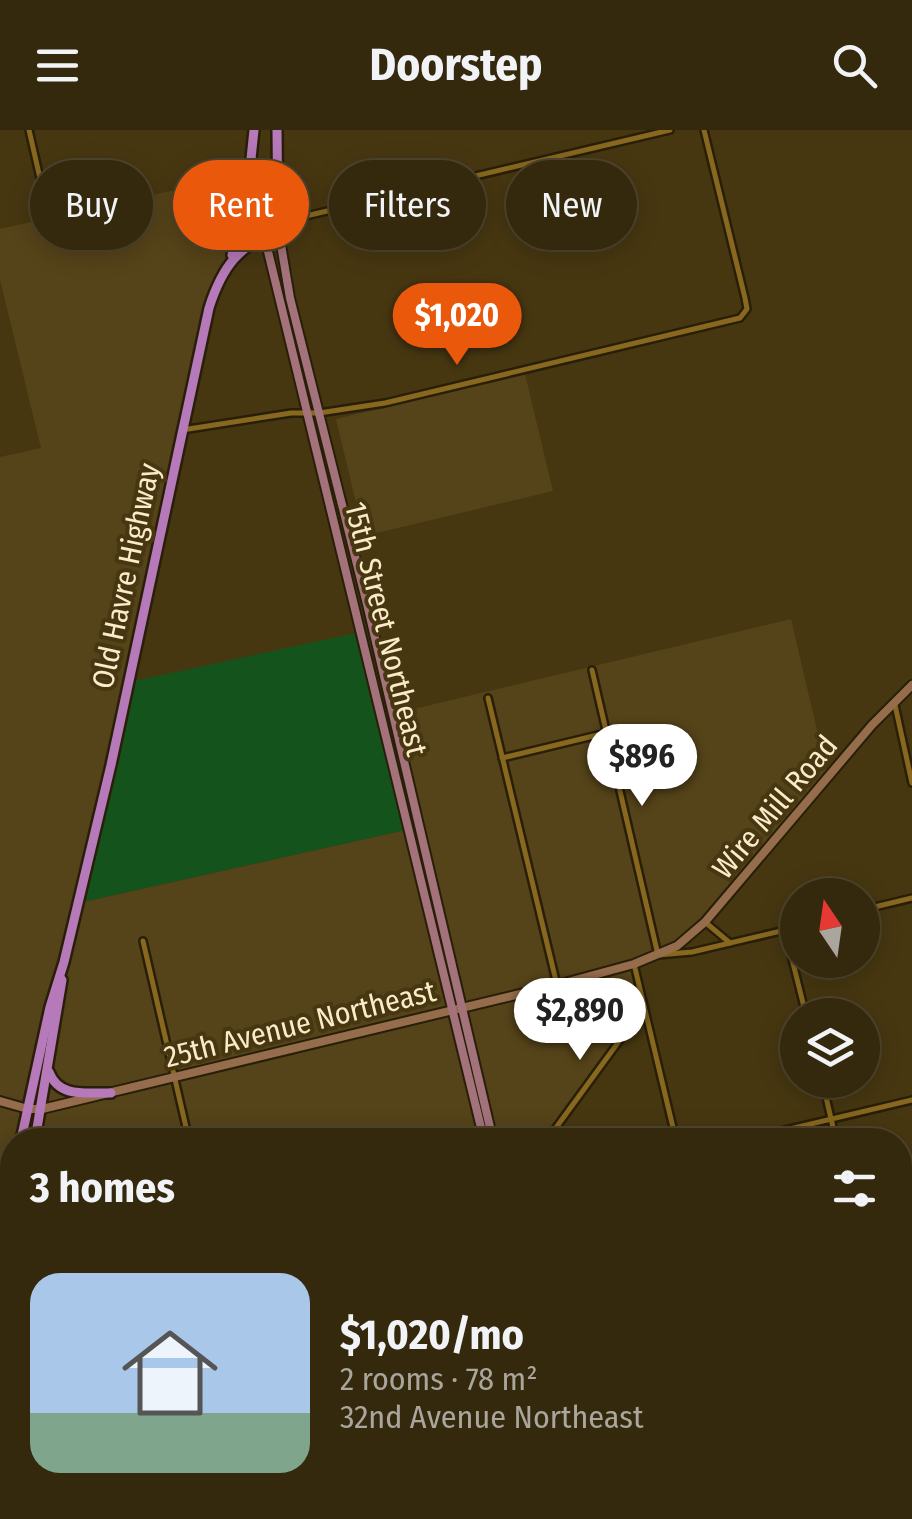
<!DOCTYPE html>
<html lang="en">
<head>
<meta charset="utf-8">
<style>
	:root { --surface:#35290d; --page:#40351b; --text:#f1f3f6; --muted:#aaa69d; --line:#4f452e; --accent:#ea580c }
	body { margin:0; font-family:"Fira Sans Condensed",sans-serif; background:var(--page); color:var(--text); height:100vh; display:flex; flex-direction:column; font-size:38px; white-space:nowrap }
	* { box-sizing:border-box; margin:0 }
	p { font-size:32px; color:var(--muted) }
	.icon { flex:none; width:55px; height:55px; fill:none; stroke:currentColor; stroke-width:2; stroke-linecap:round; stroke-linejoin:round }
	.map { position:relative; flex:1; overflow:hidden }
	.drawer { position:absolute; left:0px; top:998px; width:912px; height:392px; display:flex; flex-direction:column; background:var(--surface); border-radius:40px 40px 0 0; box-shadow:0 5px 25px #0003,0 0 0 2px var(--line) }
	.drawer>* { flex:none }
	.top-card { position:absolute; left:30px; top:30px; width:852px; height:90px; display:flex; gap:20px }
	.needle { width:65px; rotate:347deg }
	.tools { position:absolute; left:780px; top:748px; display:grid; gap:20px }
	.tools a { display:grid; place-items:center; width:100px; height:100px; border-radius:50%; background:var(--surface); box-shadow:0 5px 25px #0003,0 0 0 2px var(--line); font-size:50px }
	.price { position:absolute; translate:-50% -85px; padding:0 22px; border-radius:35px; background:#fff; color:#222; font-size:32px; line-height:65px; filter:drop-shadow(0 2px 5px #0008) }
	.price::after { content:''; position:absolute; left:50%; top:60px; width:30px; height:22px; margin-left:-15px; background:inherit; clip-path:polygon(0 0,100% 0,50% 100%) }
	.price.current { background:var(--accent); color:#fff }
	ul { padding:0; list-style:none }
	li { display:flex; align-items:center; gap:30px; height:250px; padding:0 30px }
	li span { display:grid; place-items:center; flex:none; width:280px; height:200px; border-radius:30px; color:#555 }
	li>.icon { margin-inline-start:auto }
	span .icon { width:120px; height:120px; fill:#fffc; stroke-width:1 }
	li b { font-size:42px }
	h2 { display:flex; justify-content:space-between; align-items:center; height:120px; padding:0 30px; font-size:42px }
	.pill { padding:0 35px; border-radius:45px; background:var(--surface); box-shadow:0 5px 25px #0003,0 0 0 2px var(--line); font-size:35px; line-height:90px }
	.pill.current { background:var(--accent); color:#fff }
	header { display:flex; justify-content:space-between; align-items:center; height:130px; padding:0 30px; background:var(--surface); font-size:45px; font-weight:700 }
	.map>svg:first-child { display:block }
	.built { fill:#554319 }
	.green { fill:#14541c }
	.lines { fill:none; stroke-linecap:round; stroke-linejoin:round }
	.street-casing { stroke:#291f09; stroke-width:10 }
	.secondary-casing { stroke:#291f09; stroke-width:12 }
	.primary-casing { stroke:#291f09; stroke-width:12 }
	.highway-casing { stroke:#291f09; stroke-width:14 }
	.street { stroke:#87681e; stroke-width:5 }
	.secondary { stroke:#956d4c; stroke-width:8 }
	.primary { stroke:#a3727b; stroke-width:8 }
	.highway { stroke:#b679b9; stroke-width:9 }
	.labels { text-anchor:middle; stroke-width:8; stroke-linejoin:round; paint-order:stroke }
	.street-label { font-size:30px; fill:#fcebc9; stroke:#473711 }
</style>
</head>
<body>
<header><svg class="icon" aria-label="menu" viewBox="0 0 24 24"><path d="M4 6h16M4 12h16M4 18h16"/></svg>Doorstep<svg class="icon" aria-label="search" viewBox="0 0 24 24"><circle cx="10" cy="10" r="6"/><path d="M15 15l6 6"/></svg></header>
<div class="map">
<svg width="912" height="1389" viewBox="0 0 912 1389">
	<rect width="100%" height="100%" fill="#473711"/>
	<!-- built -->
	<g class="built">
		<polygon points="243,45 241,91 218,150 79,773 410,699 484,1010 36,1010 64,839 21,1010 12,1010 12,1052 0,1111 0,327 41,318 0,150 0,99"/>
		<polygon points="525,244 553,361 364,406 336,289"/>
		<polygon points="791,489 828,647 705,792 677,816 634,834 644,877 547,1010 493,1010 393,584"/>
		<polygon points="12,1168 12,1378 187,1378 190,1389 0,1389 0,1171"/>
		<polygon points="900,1325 912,1339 912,1389 593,1389 591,1378 900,1378"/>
		<polygon points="236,1378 288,1378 291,1389 239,1389"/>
		<polygon points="528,1378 573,1378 576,1389 502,1389"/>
	</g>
	<!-- green -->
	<g class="green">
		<polygon points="361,502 410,699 78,773 129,552"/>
		<polygon points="900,1258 912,1258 912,1327 900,1325"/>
	</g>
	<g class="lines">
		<!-- street casing -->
		<g class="street-casing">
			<g id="street">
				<polyline points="29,0 45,70"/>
				<polyline points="279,96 306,86 670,0"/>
				<polyline points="182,300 291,283 319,283 385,273 740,188 747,179 745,168 704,0"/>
				<polyline points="592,540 658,825 692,822 798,797"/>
				<polyline points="488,568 557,855"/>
				<polyline points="895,575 912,653"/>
				<polyline points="502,628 606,603"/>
				<polyline points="862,780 912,768"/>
				<polyline points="705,792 730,813"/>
				<polyline points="785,801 806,885"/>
				<polyline points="143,811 189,1010"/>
				<polyline points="634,834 676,1010"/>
				<polyline points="822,950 836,1010"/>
				<polyline points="547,1010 644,877"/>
				<polyline points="743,1010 912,970"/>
				<polyline points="900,1074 912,1071"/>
				<polyline points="187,1378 190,1389"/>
				<polyline points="288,1378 291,1389"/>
				<polyline points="391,1378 393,1389"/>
				<polyline points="493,1378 496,1389"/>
			</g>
		</g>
		<!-- secondary casing -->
		<g class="secondary-casing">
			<g id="secondary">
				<polyline points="0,971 28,979 42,979 557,855 634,834 677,816 705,792 872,595 912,555"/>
				<polyline points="900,1175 912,1172"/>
				<polyline points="0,1386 37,1378"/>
			</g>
		</g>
		<!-- primary casing -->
		<g class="primary-casing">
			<g id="primary">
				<polyline points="253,31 256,69 264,105 484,1010"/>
				<polyline points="278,97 290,168 368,478 493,1010"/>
				<polyline points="573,1378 576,1389"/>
				<polyline points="583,1378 586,1389"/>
			</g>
		</g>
		<!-- highway casing -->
		<g class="highway-casing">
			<g id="highway">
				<polyline points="232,125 245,86 254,0"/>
				<path d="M49 942C59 969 88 962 111 963"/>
				<path d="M21 1010 50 877 64 832 111 635 209 178C223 134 238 119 278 97L277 0"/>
				<polyline points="35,1010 62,850"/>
				<polyline points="0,1111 12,1052"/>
				<polyline points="0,1168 12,1113"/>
			</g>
		</g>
		<!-- street -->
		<use href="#street" class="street"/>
		<!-- secondary -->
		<use href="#secondary" class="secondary"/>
		<!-- primary -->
		<use href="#primary" class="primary"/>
		<!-- highway -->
		<use href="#highway" class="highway"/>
	</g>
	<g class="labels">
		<!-- street labels -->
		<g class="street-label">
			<text transform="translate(126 446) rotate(-78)" y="10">Old Havre Highway</text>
			<text transform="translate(386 499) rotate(76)" y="10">15th Street Northeast</text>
			<text transform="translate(775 677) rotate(-50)" y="10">Wire Mill Road</text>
			<text transform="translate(300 894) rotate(-14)" y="10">25th Avenue Northeast</text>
		</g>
	</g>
</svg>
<div class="tools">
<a><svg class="needle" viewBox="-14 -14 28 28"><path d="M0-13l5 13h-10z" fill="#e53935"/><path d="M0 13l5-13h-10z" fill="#aaa69d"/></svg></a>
<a><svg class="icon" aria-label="layers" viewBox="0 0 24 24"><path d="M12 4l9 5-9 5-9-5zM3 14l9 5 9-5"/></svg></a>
</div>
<b class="price current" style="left:457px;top:238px">$1,020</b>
<b class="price" style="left:642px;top:679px">$896</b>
<b class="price" style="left:580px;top:933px">$2,890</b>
<div class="top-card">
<a class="pill">Buy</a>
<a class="pill current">Rent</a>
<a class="pill">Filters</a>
<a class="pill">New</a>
</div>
<section class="drawer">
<h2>3 homes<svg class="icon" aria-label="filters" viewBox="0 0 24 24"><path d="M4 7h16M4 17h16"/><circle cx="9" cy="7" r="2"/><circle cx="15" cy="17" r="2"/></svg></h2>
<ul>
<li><span style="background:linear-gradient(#a9c7e8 70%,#7fa58c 0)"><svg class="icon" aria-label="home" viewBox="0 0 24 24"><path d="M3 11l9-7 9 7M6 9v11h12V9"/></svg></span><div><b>$1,020/mo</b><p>2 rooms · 78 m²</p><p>32nd Avenue Northeast</p></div></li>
</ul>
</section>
</div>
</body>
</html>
